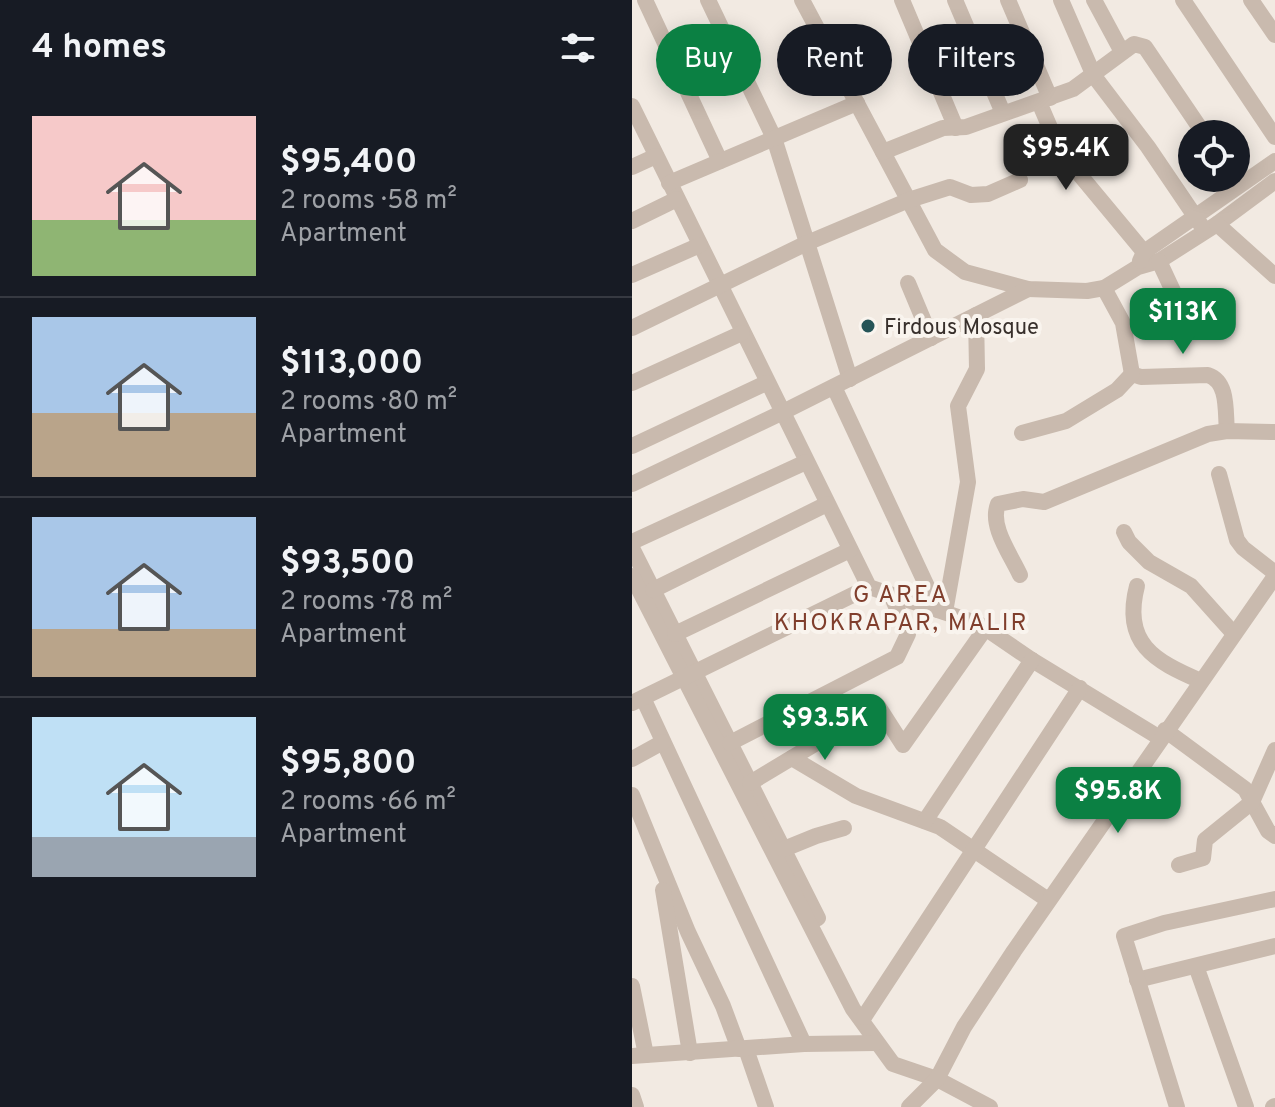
<!DOCTYPE html>
<html lang="en">
<head>
<meta charset="utf-8">
<style>
	:root { --surface:#171b24; --page:#242831; --text:#f1f3f6; --muted:#9ea1a6; --line:#363941; --accent:#0b8043 }
	body { margin:0; font-family:Overpass,sans-serif; background:var(--page); color:var(--text); height:100vh; display:flex; flex-direction:column; font-size:30px; white-space:nowrap }
	* { box-sizing:border-box; margin:0 }
	p { font-size:26px; color:var(--muted) }
	.icon { flex:none; width:44px; height:44px; fill:none; stroke:currentColor; stroke-width:2; stroke-linecap:round; stroke-linejoin:round }
	.map { position:relative; flex:1; overflow:hidden }
	.sheet { display:flex; flex-direction:column; background:var(--surface); width:632px }
	.sheet>* { flex:none }
	.guide { position:absolute; left:24px; top:24px; width:498px; height:72px; display:flex; gap:16px }
	.fabs { position:absolute; left:546px; top:120px; display:grid; gap:16px }
	.fabs a { display:grid; place-items:center; width:72px; height:72px; border-radius:50%; background:var(--surface); box-shadow:0 4px 20px #0003; font-size:40px }
	.price { position:absolute; translate:-50% -68px; padding:0 18px; border-radius:16px; background:var(--accent); color:#fff; font-size:26px; line-height:52px; filter:drop-shadow(0 2px 4px #0008) }
	.price::after { content:''; position:absolute; left:50%; top:48px; width:24px; height:18px; margin-left:-12px; background:inherit; clip-path:polygon(0 0,100% 0,50% 100%) }
	.price.on { background:#222; color:#fff }
	ul { padding:0; list-style:none }
	li { display:flex; align-items:center; gap:24px; height:200px; padding:0 32px }
	li+li { border-top:2px solid var(--line) }
	li span { display:grid; place-items:center; flex:none; width:224px; height:160px; border-radius:0px; color:#555 }
	li>.icon { margin-inline-start:auto }
	span .icon { width:96px; height:96px; fill:#fffc; stroke-width:1 }
	li b { font-size:34px }
	h2 { display:flex; justify-content:space-between; align-items:center; height:96px; padding:0 32px; font-size:34px }
	.tag { padding:0 28px; border-radius:36px; background:var(--surface); box-shadow:0 4px 20px #0003; font-size:28px; line-height:72px }
	.tag.on { background:var(--accent); color:#fff }
	main { display:flex; flex:1; min-height:0 }
	.map>svg:first-child { display:block }
	.lines { fill:none; stroke-linecap:round; stroke-linejoin:round }
	.minor { stroke:#c9baae; stroke-width:16 }
	.poi-dot { fill:#255457; stroke:#f9f4ee; stroke-width:3 }
	.labels { text-anchor:middle; stroke-width:8; stroke-linejoin:round; paint-order:stroke }
	.poi-label { font-size:22px; fill:#38302c; stroke:#f9f4ee; text-anchor:start }
	.neighbourhood-label { font-size:24px; letter-spacing:2px; fill:#803e2c; stroke:#f9f4ee }
</style>
</head>
<body>
<main>
<section class="sheet">
<h2>4 homes<svg class="icon" aria-label="filters" viewBox="0 0 24 24"><path d="M4 7h16M4 17h16"/><circle cx="9" cy="7" r="2"/><circle cx="15" cy="17" r="2"/></svg></h2>
<ul>
<li><span style="background:linear-gradient(#f6c9c9 65%,#8fb573 0)"><svg class="icon" aria-label="home" viewBox="0 0 24 24"><path d="M3 11l9-7 9 7M6 9v11h12V9"/></svg></span><div><b>$95,400</b><p>2 rooms · 58 m²</p><p>Apartment</p></div></li>
<li><span style="background:linear-gradient(#a9c7e8 60%,#b9a48a 0)"><svg class="icon" aria-label="home" viewBox="0 0 24 24"><path d="M3 11l9-7 9 7M6 9v11h12V9"/></svg></span><div><b>$113,000</b><p>2 rooms · 80 m²</p><p>Apartment</p></div></li>
<li><span style="background:linear-gradient(#a9c7e8 70%,#b9a48a 0)"><svg class="icon" aria-label="home" viewBox="0 0 24 24"><path d="M3 11l9-7 9 7M6 9v11h12V9"/></svg></span><div><b>$93,500</b><p>2 rooms · 78 m²</p><p>Apartment</p></div></li>
<li><span style="background:linear-gradient(#bfe0f5 75%,#9aa5b1 0)"><svg class="icon" aria-label="home" viewBox="0 0 24 24"><path d="M3 11l9-7 9 7M6 9v11h12V9"/></svg></span><div><b>$95,800</b><p>2 rooms · 66 m²</p><p>Apartment</p></div></li>
</ul>
</section>
<div class="map">
<svg width="643" height="1107" viewBox="0 0 643 1107">
	<rect width="100%" height="100%" fill="#f2eae2"/>
	<g class="lines">
		<!-- minor -->
		<g class="minor">
			<polyline points="13,0 88,161"/>
			<polyline points="76,0 142,138 218,379"/>
			<polyline points="170,0 303,250 333,272 396,289 455,291 472,288 506,267 527,261 585,224 643,181"/>
			<polyline points="270,0 324,128"/>
			<polyline points="323,0 371,113"/>
			<polyline points="376,0 418,98"/>
			<polyline points="429,0 462,76 516,147 573,231"/>
			<polyline points="462,0 490,52"/>
			<polyline points="551,0 643,137"/>
			<polyline points="619,0 643,35"/>
			<polyline points="407,102 428,151 512,252"/>
			<polyline points="0,106 237,587 347,624 400,660 528,738"/>
			<polyline points="251,152 311,128 334,127 441,89 502,44 513,47 572,134"/>
			<polyline points="0,167 24,156"/>
			<polyline points="37,183 225,103"/>
			<polyline points="0,221 45,199"/>
			<polyline points="585,224 643,276"/>
			<polyline points="508,261 512,252 643,161"/>
			<polyline points="527,261 541,291 552,331"/>
			<polyline points="0,275 68,245"/>
			<polyline points="276,283 299,338"/>
			<path d="M472 288 491 323 500 374 509 377 576 375C597 382 593 412 595 431"/>
			<polyline points="0,328 175,243 277,200 318,187 339,195 356,194 388,180"/>
			<polyline points="0,383 110,333"/>
			<polyline points="202,387 306,610"/>
			<polyline points="390,433 434,421 485,390 500,374"/>
			<polyline points="0,446 134,383"/>
			<polyline points="587,474 605,540 611,548 643,573"/>
			<polyline points="0,484 149,413 396,289"/>
			<polyline points="492,532 497,542 517,562 559,586 602,634"/>
			<polyline points="0,542 174,462"/>
			<polyline points="0,548 186,918"/>
			<path d="M388 575C379 555 357 526 366 504L391 499 412 502 576 434 595 431 643 432"/>
			<polyline points="0,576 221,1009 261,1064 305,1079 358,1107"/>
			<path d="M505 586C490 643 522 661 569 681"/>
			<polyline points="21,590 195,504"/>
			<polyline points="313,612 336,482 326,406 345,369 344,315"/>
			<polyline points="43,634 218,550"/>
			<polyline points="11,698 172,1044"/>
			<polyline points="0,703 237,587"/>
			<polyline points="533,730 613,789 636,831 643,836"/>
			<polyline points="98,743 265,657 276,634 259,595"/>
			<polyline points="160,758 224,796 308,827 416,900"/>
			<polyline points="0,759 31,742"/>
			<polyline points="118,783 246,706 271,745 353,629"/>
			<polyline points="0,795 56,932 91,1006 107,1049"/>
			<polyline points="293,821 400,660"/>
			<polyline points="152,849 184,836 212,828"/>
			<polyline points="547,865 571,858 573,840 620,802 643,750"/>
			<polyline points="31,890 58,1053"/>
			<polyline points="564,966 614,1107"/>
			<polyline points="505,980 643,946"/>
			<polyline points="0,986 14,1055"/>
			<polyline points="232,1017 448,688"/>
			<polyline points="114,1049 134,1107"/>
			<polyline points="0,1056 172,1044 244,1043"/>
			<polyline points="0,1095 4,1107"/>
			<polyline points="277,1107 305,1079 332,1027 382,951 643,576"/>
			<polyline points="545,1107 492,936 532,923 643,899"/>
			<polyline points="641,1107 643,1106"/>
		</g>
	</g>
	<!-- markers -->
	<circle class="poi-dot" cx="236" cy="326" r="8"/>
	<g class="labels">
		<!-- poi labels -->
		<g class="poi-label">
			<text x="252" y="334">Firdous Mosque</text>
		</g>
		<!-- neighbourhood labels -->
		<g class="neighbourhood-label">
			<text x="269" y="602">G AREA<tspan x="269" dy="28">KHOKRAPAR, MALIR</tspan></text>
		</g>
	</g>
</svg>
<div class="fabs">
<a><svg class="icon" aria-label="locate" viewBox="0 0 24 24"><circle cx="12" cy="12" r="6"/><path d="M12 2v4M12 18v4M2 12h4M18 12h4"/></svg></a>
</div>
<b class="price on" style="left:434px;top:192px">$95.4K</b>
<b class="price" style="left:551px;top:356px">$113K</b>
<b class="price" style="left:193px;top:762px">$93.5K</b>
<b class="price" style="left:486px;top:835px">$95.8K</b>
<div class="guide">
<a class="tag on">Buy</a>
<a class="tag">Rent</a>
<a class="tag">Filters</a>
</div>
</div>
</main>
</body>
</html>
